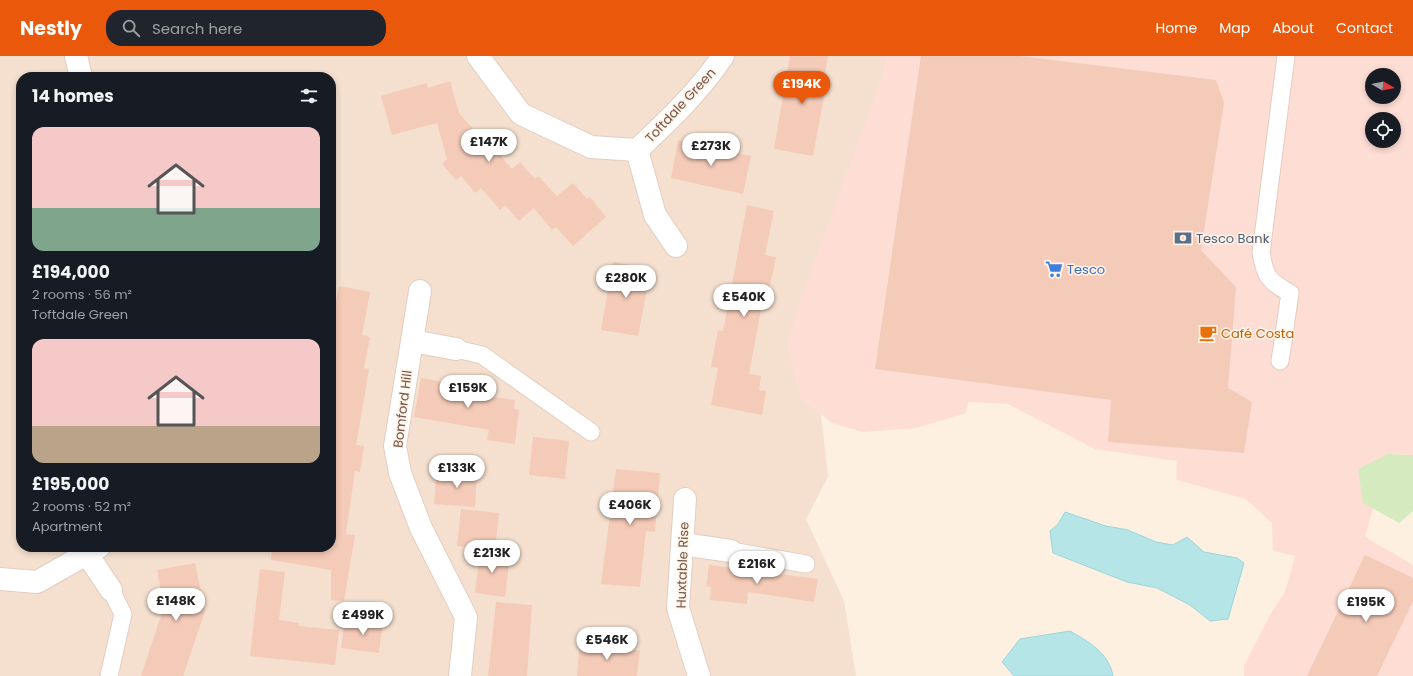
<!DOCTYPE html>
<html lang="en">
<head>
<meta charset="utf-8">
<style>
	:root { --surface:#171b24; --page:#20242c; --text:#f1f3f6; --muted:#9ea1a6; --accent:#ea580c }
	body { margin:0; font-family:Poppins,sans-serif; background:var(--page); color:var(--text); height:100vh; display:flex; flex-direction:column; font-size:15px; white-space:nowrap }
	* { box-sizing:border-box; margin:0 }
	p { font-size:13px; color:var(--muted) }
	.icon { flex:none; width:22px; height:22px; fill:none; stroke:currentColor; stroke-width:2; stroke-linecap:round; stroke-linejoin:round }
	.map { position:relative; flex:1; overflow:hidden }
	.drawer { position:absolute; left:16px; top:16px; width:320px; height:480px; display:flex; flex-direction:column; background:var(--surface); border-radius:16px; box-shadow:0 2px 6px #0003 }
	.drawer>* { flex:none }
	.needle { width:26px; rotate:99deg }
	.fabs { position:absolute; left:1365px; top:12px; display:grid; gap:8px }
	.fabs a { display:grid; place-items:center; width:36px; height:36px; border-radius:50%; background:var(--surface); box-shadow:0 2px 6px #0003; font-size:20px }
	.price { position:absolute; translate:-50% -34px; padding:0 9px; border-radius:14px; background:#fff; color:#222; font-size:13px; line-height:26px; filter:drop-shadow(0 1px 2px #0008) }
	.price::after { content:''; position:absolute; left:50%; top:24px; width:12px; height:9px; margin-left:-6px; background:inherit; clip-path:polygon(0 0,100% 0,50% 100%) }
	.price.on { background:var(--accent); color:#fff }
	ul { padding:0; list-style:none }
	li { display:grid; align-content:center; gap:8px; height:212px; padding:0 16px }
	li span { display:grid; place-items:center; height:124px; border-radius:12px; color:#555 }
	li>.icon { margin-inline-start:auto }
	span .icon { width:72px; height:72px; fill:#fffc; stroke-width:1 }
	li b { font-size:17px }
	h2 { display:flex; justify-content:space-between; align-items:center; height:48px; padding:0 16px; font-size:17px }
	header { display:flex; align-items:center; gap:24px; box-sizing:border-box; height:56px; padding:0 20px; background:var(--accent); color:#fff }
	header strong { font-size:19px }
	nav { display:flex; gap:22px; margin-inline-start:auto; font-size:14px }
	.search { width:280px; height:36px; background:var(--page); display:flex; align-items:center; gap:10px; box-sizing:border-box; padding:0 14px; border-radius:16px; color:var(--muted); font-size:15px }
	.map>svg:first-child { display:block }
	.residential { fill:#f5e0cf; fill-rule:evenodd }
	.commercial { fill:#feddd4; fill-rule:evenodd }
	.green { fill:#d5ebbf }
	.water { fill:#b5e5e7; stroke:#9bd6da }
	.building { fill:#f4cab8 }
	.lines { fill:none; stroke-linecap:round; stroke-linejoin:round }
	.lane-casing { stroke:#e4cdc0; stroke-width:19 }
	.street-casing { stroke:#e4cdc0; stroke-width:24 }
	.lane { stroke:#fff; stroke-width:17 }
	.street { stroke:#fff; stroke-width:22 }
	.labels { text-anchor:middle; stroke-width:3; stroke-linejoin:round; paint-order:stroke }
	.street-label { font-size:13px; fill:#755347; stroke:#fff4e8 }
	.service-label { font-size:13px; fill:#4e5e75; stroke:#fff4e8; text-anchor:start }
	.shop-label { font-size:13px; fill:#366cbe; stroke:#fff4e8; text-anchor:start }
	.food-label { font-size:13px; fill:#c56008; stroke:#fff4e8; text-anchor:start }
</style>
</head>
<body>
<header>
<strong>Nestly</strong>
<div class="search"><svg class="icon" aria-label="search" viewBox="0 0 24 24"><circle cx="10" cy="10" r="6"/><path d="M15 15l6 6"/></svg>Search here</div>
<nav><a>Home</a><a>Map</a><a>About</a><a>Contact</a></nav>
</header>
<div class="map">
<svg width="1413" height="620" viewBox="0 0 1413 620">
	<rect width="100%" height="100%" fill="#fdf0e1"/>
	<!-- residential -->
	<path class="residential" d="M0 0H887L884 16 788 286 791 303 802 343 821 358 828 421 806 463 844 545 856 620H0ZM21 21H331V491H21Z"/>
	<!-- commercial -->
	<path class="commercial" d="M887 0H1413V399L1388 398 1365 481 1413 509V620H1244V610L1270 559 1285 536 1295 500 1273 495 1272 467 1246 443 1176 424 1177 405 1095 393 1008 348 968 346 966 357 916 372 862 376 832 367 802 343 791 303 788 286 801 242 884 16ZM1372 19H1394V41H1372ZM1372 63H1394V85H1372Z"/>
	<!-- green -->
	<polygon class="green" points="1388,398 1413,399 1413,455 1399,467 1363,447 1358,413"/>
	<!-- water -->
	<g class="water">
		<polygon points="1065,456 1106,470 1128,474 1156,486 1173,489 1187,481 1204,496 1237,502 1244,507 1228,563 1210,565 1190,549 1157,532 1127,526 1053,497 1050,475 1058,468"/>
		<path d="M1070 575C1089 586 1109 597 1113 620H1014L1002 606 1020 583Z"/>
	</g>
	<!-- building -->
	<g class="building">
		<polygon points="790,0 828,0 824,22 827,23 813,100 774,93"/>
		<polygon points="921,0 1020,0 1216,24 1224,47 1201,194 1236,231 1228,332 1252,346 1244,397 1108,386 1111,344 875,313"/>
		<polygon points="450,25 459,57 491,94 494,92 512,113 520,106 535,123 538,120 557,140 573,127 587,143 590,141 606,161 573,190 556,171 552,174 534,152 519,165 505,149 500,154 481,132 475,137 461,120 456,124 442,108 447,103 437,67 392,79 381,40 426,27 428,32"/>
		<polygon points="678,84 751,100 743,138 671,122"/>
		<polygon points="747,149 774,155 765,199 776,201 768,239 764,238 749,318 761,320 759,334 766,335 762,359 711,349 718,312 711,311 718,274 723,275"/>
		<polygon points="613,206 651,213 638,280 601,274"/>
		<polygon points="339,230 370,236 362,279 370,281 364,312 369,313 356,389 364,390 360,416 355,415 346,478 355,479 344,545 331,544 331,514 271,504 272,491 331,491 331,272"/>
		<polygon points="421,322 465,330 465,327 488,331 486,340 515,344 514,353 519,354 515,388 487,384 489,374 414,361"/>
		<polygon points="533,381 569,385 565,423 529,419"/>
		<polygon points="616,413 660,417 655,476 646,475 640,531 601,528"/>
		<polygon points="445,414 477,416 475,451 434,448 436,423 445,424"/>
		<polygon points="461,453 499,457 495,494 457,490"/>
		<polygon points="480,495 510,499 505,541 475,537"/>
		<polygon points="1365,499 1413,522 1413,545 1377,620 1307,620"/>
		<polygon points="195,507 205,555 183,620 141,620 164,551 157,514"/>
		<polygon points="709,509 818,523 814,546 748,536 747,548 710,544 711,531 706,530"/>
		<polygon points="260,513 285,516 279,564 299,567 299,570 339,574 335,609 250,600"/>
		<polygon points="496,546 532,549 527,620 488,620"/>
		<polygon points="356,562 383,565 379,597 341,592 344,570 355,571"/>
		<polygon points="580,586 640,595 637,620 577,620"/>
	</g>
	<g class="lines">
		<!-- lane casing -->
		<g class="lane-casing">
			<g id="lane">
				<polyline points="456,293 482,299 591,376"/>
				<path d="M1280 305 1290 237C1269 226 1265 220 1261 197L1286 0"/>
				<polyline points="731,495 806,508"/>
				<polyline points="109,620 123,558 111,534"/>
			</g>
		</g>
		<!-- street casing -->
		<g class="street-casing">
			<g id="street">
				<polyline points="76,0 81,21"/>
				<path d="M478 0 521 58 591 91 637 94C668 65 699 36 723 0"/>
				<polyline points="637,94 655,159 676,190"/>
				<polyline points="412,285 420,235"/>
				<polyline points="456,293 412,285 395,390 400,417 421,472 466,561 460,620"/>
				<polyline points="685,443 678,552 699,620"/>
				<polyline points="682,488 731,495"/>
				<polyline points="87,498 111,534"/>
				<polyline points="0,523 37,526 99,491"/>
			</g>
		</g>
		<!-- lane -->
		<use href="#lane" class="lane"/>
		<!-- street -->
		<use href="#street" class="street"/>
	</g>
	<!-- icons -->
	<defs>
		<g id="bank-bare" transform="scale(1.38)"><path d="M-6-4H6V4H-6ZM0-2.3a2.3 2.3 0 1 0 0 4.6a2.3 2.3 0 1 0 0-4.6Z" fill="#5c6f8a" stroke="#fff4e8" stroke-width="2.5" paint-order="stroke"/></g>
		<g id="supermarket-bare" transform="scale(1.38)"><path d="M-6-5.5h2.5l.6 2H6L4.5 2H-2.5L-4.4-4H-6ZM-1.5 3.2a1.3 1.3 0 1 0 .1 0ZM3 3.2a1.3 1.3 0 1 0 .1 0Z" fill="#3f7fe0" stroke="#fff4e8" stroke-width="2.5" paint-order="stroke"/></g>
		<g id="cafe-bare" transform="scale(1.38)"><path d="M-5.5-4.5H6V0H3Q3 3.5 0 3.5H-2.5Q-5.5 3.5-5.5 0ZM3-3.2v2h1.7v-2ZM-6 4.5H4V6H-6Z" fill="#e8710a" stroke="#fff4e8" stroke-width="2.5" paint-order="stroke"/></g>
	</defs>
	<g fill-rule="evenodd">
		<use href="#bank-bare" x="1183" y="182"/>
		<use href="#supermarket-bare" x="1054" y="213"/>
		<use href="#cafe-bare" x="1208" y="277"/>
	</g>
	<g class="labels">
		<!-- street labels -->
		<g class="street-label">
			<text transform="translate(680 49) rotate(-47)" y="5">Toftdale Green</text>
			<text transform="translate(402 353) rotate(-83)" y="5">Bomford Hill</text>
			<text transform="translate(682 509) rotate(-88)" y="5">Huxtable Rise</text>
		</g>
		<!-- service labels -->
		<g class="service-label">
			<text x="1196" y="187">Tesco Bank</text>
		</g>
		<!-- shop labels -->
		<g class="shop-label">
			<text x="1067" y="218">Tesco</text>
		</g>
		<!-- food labels -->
		<g class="food-label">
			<text x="1221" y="282">Café Costa</text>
		</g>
	</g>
</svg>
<div class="fabs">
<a><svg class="needle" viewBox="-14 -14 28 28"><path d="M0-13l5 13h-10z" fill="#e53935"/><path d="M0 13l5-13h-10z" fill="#9ea1a6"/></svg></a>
<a><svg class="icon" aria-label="locate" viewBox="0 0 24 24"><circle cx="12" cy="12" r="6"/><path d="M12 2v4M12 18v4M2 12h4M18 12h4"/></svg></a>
</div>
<b class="price on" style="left:802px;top:49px">£194K</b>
<b class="price" style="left:489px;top:107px">£147K</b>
<b class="price" style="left:711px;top:111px">£273K</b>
<b class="price" style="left:626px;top:243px">£280K</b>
<b class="price" style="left:744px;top:262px">£540K</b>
<b class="price" style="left:468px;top:353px">£159K</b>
<b class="price" style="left:457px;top:433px">£133K</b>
<b class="price" style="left:630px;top:470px">£406K</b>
<b class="price" style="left:492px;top:518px">£213K</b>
<b class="price" style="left:757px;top:529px">£216K</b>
<b class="price" style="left:176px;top:566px">£148K</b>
<b class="price" style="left:1366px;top:567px">£195K</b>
<b class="price" style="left:363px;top:580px">£499K</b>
<b class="price" style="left:607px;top:605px">£546K</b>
<section class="drawer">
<h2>14 homes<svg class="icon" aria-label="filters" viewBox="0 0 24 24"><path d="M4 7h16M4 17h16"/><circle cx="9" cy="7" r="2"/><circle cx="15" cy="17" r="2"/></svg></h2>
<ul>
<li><span style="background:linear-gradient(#f6c9c9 65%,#7fa58c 0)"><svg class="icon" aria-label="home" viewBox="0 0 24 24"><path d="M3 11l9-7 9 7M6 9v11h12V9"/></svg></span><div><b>£194,000</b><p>2 rooms · 56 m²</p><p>Toftdale Green</p></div></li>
<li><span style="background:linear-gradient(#f6c9c9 70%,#b9a48a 0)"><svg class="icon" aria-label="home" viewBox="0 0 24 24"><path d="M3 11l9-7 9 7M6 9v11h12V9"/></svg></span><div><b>£195,000</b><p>2 rooms · 52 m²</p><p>Apartment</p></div></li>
</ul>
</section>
</div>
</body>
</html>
